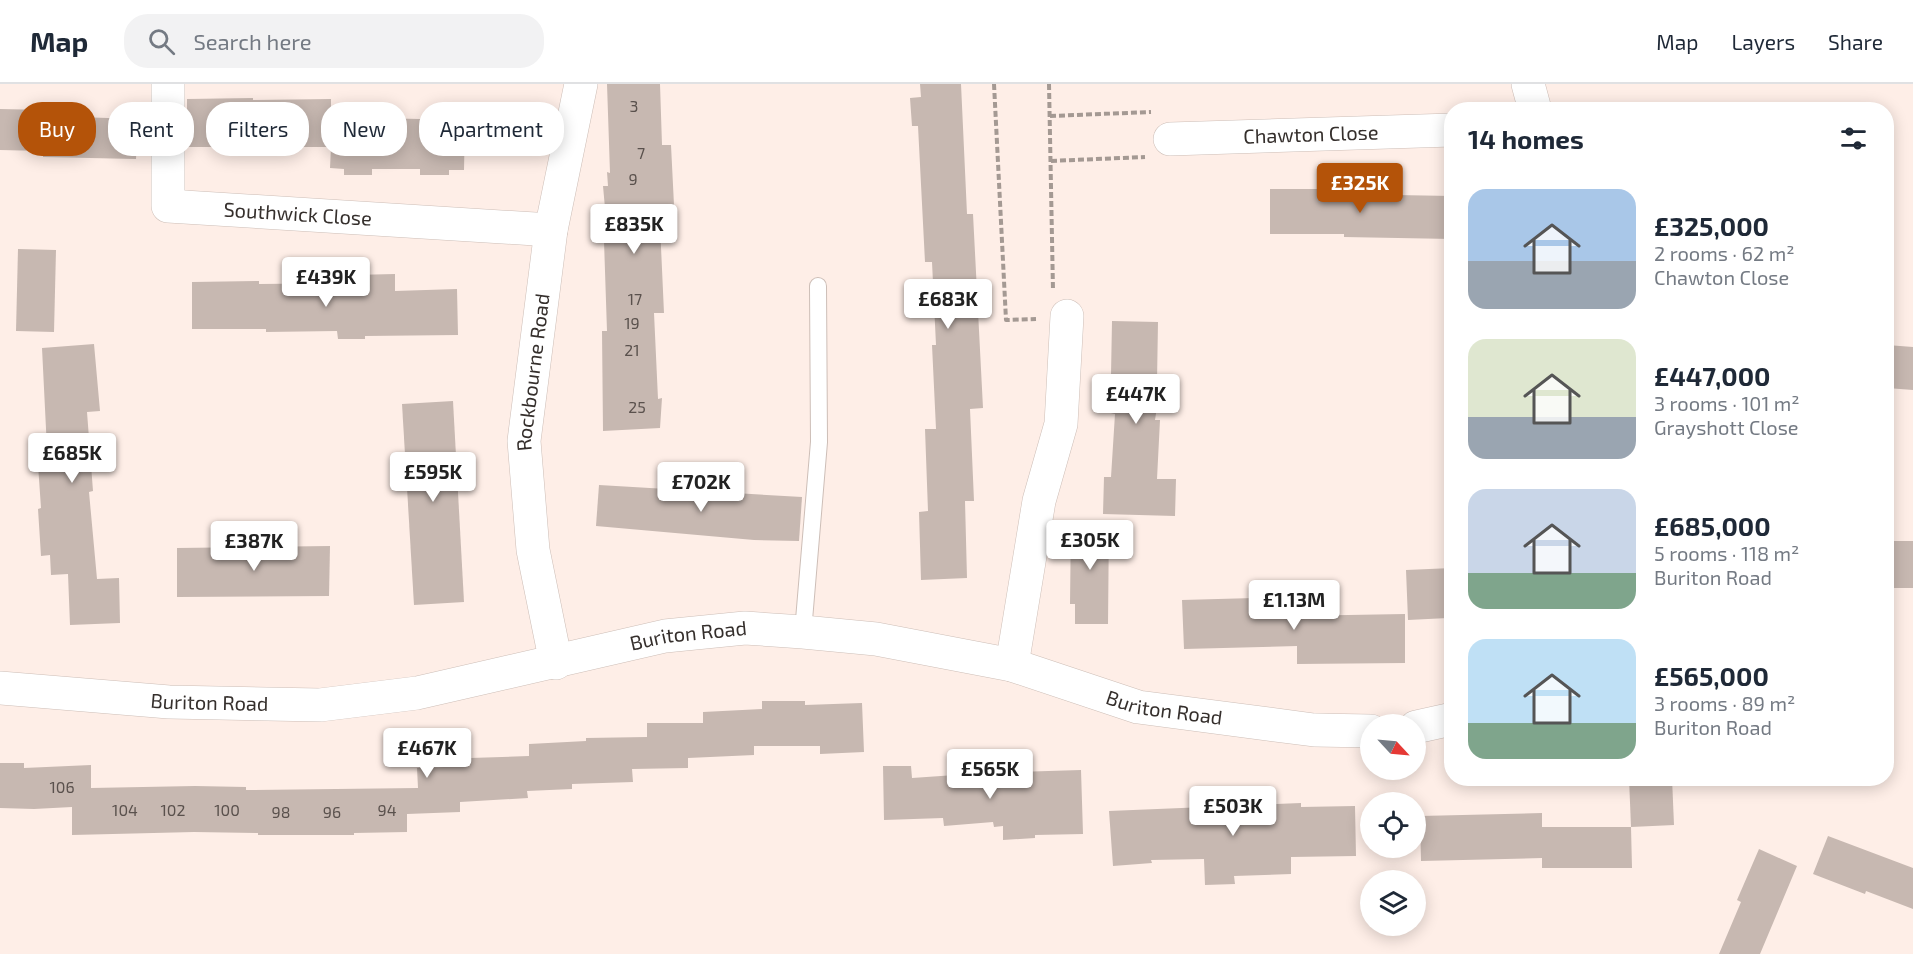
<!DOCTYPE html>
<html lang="en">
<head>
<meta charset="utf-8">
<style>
	:root { --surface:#fff; --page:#f2f2f3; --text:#1f2937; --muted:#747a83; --line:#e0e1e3; --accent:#b45309 }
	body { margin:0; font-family:"Exo 2",sans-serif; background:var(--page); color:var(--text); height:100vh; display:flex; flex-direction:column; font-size:22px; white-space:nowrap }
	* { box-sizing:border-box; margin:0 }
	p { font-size:20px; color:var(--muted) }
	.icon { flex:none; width:33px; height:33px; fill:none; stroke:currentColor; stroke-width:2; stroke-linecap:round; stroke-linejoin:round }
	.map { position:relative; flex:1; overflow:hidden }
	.panel { position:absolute; left:1444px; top:18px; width:450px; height:684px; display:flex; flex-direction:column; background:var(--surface); border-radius:24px; box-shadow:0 3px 15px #0003 }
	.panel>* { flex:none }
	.banner { position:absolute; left:18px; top:18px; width:570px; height:54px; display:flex; gap:12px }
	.needle { width:39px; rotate:116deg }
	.fabs { position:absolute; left:1360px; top:630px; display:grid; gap:12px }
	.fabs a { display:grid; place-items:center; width:66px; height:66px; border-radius:50%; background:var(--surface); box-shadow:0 3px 15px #0003; font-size:30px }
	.price { position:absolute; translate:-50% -51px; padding:0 14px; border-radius:6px; background:#fff; color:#222; font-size:20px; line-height:39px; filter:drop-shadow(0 2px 3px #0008) }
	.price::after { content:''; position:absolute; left:50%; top:36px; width:18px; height:14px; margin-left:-9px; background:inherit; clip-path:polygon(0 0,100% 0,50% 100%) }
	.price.on { background:var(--accent); color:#fff }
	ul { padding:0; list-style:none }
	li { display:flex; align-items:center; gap:18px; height:150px; padding:0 24px }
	li span { display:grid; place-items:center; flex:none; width:168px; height:120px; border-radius:18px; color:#555 }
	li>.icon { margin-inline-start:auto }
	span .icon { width:72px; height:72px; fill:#fffc; stroke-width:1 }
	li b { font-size:26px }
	h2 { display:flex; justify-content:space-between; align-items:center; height:72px; padding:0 24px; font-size:26px }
	.pill { padding:0 21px; border-radius:24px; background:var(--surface); box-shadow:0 3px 15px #0003; font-size:21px; line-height:54px }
	.pill.on { background:var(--accent); color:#fff }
	header { display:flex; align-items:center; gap:36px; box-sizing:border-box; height:84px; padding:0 30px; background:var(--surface); border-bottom:2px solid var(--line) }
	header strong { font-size:28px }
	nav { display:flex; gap:33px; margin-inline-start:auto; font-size:21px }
	.search { width:420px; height:54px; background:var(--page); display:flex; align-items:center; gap:15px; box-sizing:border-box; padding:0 21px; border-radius:24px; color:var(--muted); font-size:22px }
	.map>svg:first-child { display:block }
	.building { fill:#c7b8b1 }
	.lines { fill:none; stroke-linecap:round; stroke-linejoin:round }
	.lane-casing { stroke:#cdbeb7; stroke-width:18 }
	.street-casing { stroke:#cdbeb7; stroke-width:34 }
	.path { stroke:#a49993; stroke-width:4; stroke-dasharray:6 3; stroke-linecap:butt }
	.lane { stroke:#fff; stroke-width:16 }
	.street { stroke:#fff; stroke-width:33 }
	.labels { text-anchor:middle; stroke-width:4.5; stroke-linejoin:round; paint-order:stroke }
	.number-label { font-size:16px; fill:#5a514d }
	.street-label { font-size:20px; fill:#352f2c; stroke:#fff }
</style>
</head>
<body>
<header>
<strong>Map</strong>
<div class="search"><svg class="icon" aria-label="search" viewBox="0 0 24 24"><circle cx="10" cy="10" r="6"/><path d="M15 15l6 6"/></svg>Search here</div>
<nav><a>Map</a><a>Layers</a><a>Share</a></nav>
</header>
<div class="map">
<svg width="1913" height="870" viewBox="0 0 1913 870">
	<rect width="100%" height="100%" fill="#feeee7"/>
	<!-- building -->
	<g class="building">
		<polygon points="607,0 660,0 662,61 671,61 675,141 660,141 664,229 654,229 658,315 662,314 660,344 603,347 602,247 607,247 604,157 604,135 606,135 603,102 608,102 607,88 610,89"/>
		<polygon points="920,0 961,0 967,130 973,130 983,324 970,325 974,417 965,417 967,494 921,496 919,428 928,427 925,345 936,345 932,261 936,261 932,178 925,178 918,42 912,42 910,14 921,13"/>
		<polygon points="253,14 253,16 331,15 331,26 374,27 374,34 465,36 464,86 449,86 449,91 420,91 420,85 372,85 372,91 344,91 344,85 330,84 331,63 187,63 187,15"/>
		<polygon points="0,25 47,26 47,32 138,35 136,75 43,73 43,67 0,66"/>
		<polygon points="1270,105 1340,105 1340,110 1452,112 1452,155 1344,153 1344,150 1270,150"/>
		<polygon points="18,165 56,166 54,248 16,247"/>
		<polygon points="395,190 395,207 457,205 458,251 365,252 365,255 338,255 337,247 266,248 266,245 192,245 192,198 259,197 259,200 353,199 353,191"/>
		<polygon points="1112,237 1158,238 1157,297 1161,297 1155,336 1160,336 1157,395 1176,395 1175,432 1103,430 1104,393 1111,393 1115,330 1106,328 1111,291"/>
		<polygon points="94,260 100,327 87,328 93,407 89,408 97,495 119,494 120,539 70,541 68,490 51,491 50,471 41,472 38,425 41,424 37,366 47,365 42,264"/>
		<polygon points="1887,261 1913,263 1913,306 1887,304"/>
		<polygon points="453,317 464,518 414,521 402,320"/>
		<polygon points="599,401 802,413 799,457 754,456 596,442"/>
		<polygon points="1071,437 1109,437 1108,540 1075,540 1075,520 1070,520"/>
		<rect x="1887" y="457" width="26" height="47"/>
		<polygon points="330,462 329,512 177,513 177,464"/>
		<polygon points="1452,484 1452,515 1448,515 1448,534 1408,536 1406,486"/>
		<polygon points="1290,513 1291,532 1405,530 1405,579 1297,580 1297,562 1184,565 1182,516"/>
		<polygon points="762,617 805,617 805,621 862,619 864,668 820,670 820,662 754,662 754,671 688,674 688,684 632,685 633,698 572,700 572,705 527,707 528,714 460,718 460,728 407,730 407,748 354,749 354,751 258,751 258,749 194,748 72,751 72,723 34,725 0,724 0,679 24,679 24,684 91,681 91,704 195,702 246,703 246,706 418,704 417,684 470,682 470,674 529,672 529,660 586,657 586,654 647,653 647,639 703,639 703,628 762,625"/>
		<polygon points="883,682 911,682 912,694 1013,687 1013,688 1081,686 1083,750 1035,751 1035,754 1003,756 1003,742 994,743 993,738 944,742 943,734 884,736"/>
		<polygon points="1629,694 1672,694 1674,741 1631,743"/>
		<polygon points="1301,719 1301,723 1355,722 1356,772 1291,773 1291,790 1234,792 1235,800 1205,801 1204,775 1151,776 1152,779 1113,782 1109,727"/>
		<polygon points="1542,729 1542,743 1631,743 1632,784 1542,784 1542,774 1421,777 1420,732"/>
		<polygon points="1828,752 1913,784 1913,825 1866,807 1865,810 1813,790"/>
		<polygon points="1759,765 1797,782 1760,870 1719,870 1741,818 1737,816"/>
	</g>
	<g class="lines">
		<!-- lane casing -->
		<g class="lane-casing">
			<polyline id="lane" points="803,548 819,358 818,202"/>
		</g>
		<!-- street casing -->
		<g class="street-casing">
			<g id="street">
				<path id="s1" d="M168 0V122L551 146"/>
				<polyline points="1528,0 1535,26"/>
				<path id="s2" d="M1170 55 1452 46"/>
				<path id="s3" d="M556 579 533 466 524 357 551 146 581 0"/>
				<polyline points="1012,581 1039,417 1061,340 1067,232"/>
				<path id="s4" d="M0 604 169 618 320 621 417 609 665 552 745 544 803 548 876 555 1012 581 1138 623 1314 646 1371 647"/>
				<polyline points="1416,643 1452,635"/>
			</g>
		</g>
		<!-- path -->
		<g class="path">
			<polyline points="994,0 1006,236 1036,235"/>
			<polyline points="1049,0 1053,206"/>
			<polyline points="1050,32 1151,28"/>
			<polyline points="1051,77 1145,73"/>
		</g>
		<!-- lane -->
		<use href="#lane" class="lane"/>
		<!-- street -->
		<use href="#street" class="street"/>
	</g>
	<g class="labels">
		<!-- number labels -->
		<g class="number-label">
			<text x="634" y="28">3</text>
			<text x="641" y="75">7</text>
			<text x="633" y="101">9</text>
			<text x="635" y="221">17</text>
			<text x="632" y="245">19</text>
			<text x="632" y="272">21</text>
			<text x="637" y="329">25</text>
			<text x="62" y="709">106</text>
			<text x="125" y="732">104</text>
			<text x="173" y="732">102</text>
			<text x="227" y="732">100</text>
			<text x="387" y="732">94</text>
			<text x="281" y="734">98</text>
			<text x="332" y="734">96</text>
		</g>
		<!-- street labels -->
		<g class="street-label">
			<text dy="7" stroke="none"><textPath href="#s2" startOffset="141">Chawton Close</textPath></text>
			<text dy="7" stroke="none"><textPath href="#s1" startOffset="252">Southwick Close</textPath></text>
			<text dy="7" stroke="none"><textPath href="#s3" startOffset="294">Rockbourne Road</textPath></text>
			<text dy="7" stroke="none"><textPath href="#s4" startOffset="696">Buriton Road</textPath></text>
			<text dy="7" stroke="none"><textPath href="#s4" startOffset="210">Buriton Road</textPath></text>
			<text dy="7" stroke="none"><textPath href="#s4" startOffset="1182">Buriton Road</textPath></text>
		</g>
	</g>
</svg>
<div class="fabs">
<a><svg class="needle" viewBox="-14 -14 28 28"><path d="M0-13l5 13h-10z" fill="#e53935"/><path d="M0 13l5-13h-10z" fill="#747a83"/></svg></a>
<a><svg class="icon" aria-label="locate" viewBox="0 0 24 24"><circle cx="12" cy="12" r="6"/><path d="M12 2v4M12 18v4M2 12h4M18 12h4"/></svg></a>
<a><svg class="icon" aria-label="layers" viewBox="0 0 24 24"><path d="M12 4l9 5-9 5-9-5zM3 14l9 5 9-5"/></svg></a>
</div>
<b class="price on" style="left:1360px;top:130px">£325K</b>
<b class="price" style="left:634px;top:171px">£835K</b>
<b class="price" style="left:326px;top:224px">£439K</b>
<b class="price" style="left:948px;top:246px">£683K</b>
<b class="price" style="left:1136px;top:341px">£447K</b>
<b class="price" style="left:72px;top:400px">£685K</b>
<b class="price" style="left:433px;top:419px">£595K</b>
<b class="price" style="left:701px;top:429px">£702K</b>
<b class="price" style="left:1090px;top:487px">£305K</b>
<b class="price" style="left:254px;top:488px">£387K</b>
<b class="price" style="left:1294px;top:547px">£1.13M</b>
<b class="price" style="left:427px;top:695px">£467K</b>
<b class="price" style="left:990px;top:716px">£565K</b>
<b class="price" style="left:1233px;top:753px">£503K</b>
<div class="banner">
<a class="pill on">Buy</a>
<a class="pill">Rent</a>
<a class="pill">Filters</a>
<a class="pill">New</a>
<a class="pill">Apartment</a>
</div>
<section class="panel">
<h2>14 homes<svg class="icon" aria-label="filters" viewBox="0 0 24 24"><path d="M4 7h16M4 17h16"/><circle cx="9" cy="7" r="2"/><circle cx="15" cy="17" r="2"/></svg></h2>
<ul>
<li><span style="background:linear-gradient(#a9c7e8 60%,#9aa5b1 0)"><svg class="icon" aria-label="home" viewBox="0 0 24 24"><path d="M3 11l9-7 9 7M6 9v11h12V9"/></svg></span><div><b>£325,000</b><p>2 rooms · 62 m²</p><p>Chawton Close</p></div></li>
<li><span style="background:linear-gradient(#dfe7d0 65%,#9aa5b1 0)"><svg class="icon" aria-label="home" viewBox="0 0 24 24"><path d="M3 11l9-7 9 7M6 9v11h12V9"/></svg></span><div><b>£447,000</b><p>3 rooms · 101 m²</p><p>Grayshott Close</p></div></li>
<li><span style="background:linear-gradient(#c9d6e8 70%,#7fa58c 0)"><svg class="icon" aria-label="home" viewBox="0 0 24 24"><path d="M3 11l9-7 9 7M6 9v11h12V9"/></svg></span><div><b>£685,000</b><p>5 rooms · 118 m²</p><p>Buriton Road</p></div></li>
<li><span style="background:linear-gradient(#bfe0f5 70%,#7fa58c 0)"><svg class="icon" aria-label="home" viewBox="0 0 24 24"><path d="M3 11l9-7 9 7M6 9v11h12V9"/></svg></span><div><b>£565,000</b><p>3 rooms · 89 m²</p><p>Buriton Road</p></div></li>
</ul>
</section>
</div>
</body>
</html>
